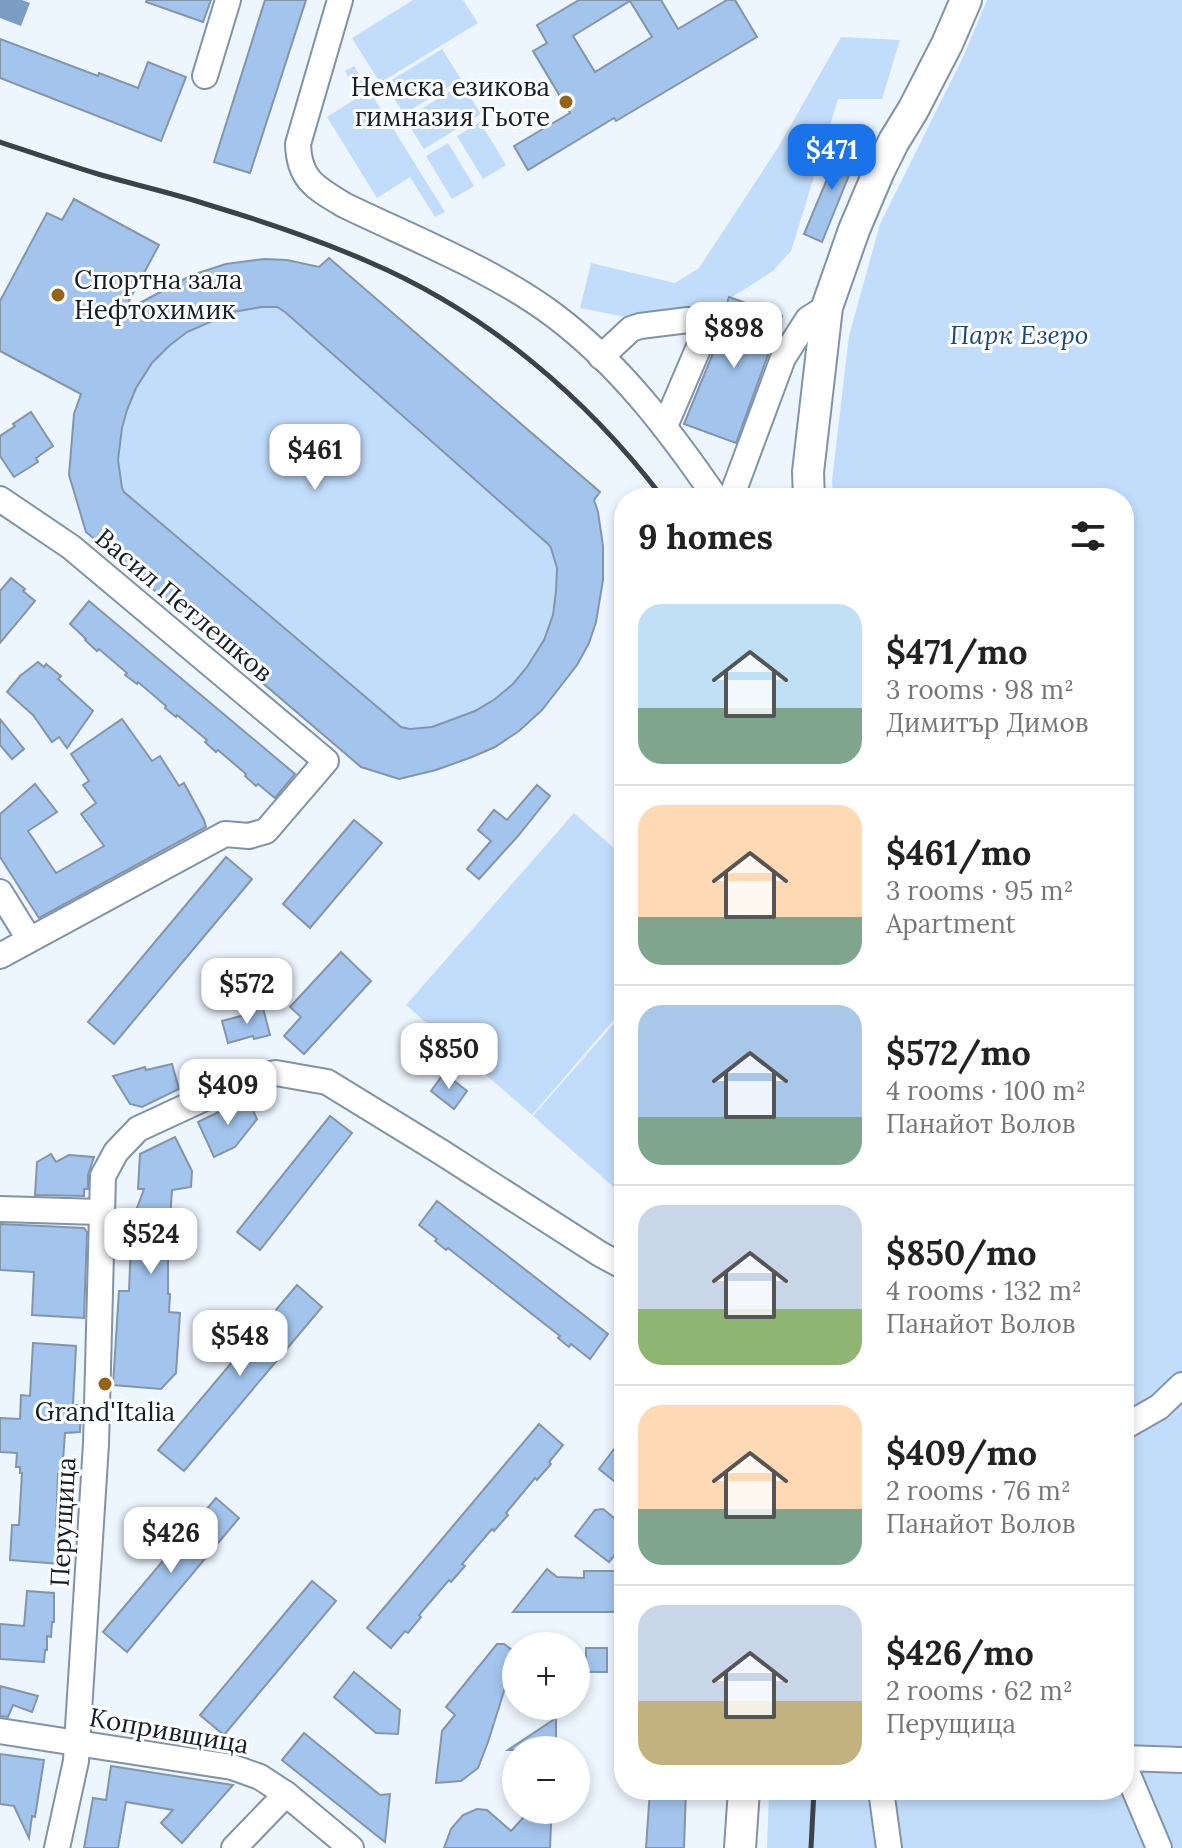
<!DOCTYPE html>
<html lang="en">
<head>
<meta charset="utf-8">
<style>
	:root { --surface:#fff; --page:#f2f2f2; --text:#222; --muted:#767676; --line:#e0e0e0; --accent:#1a73e8 }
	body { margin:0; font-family:Lora,serif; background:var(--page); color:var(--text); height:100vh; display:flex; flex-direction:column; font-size:30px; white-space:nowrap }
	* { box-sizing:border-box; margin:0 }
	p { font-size:26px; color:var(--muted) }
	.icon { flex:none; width:44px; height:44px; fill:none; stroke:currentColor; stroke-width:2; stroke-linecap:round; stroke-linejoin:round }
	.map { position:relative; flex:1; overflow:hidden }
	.details { position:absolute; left:614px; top:488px; width:520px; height:1312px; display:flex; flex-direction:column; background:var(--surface); border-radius:32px; box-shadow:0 4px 12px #0003 }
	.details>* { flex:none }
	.tools { position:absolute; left:502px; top:1632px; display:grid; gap:16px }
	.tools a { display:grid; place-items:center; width:88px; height:88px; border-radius:50%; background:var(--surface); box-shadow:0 4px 12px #0003; font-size:40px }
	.price { position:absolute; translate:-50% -68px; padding:0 18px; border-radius:16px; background:#fff; color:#222; font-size:26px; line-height:52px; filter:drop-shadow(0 2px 4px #0008) }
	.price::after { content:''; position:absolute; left:50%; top:48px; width:24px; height:18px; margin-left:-12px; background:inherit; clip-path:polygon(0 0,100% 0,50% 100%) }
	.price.active { background:var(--accent); color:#fff }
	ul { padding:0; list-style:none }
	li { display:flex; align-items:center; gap:24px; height:200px; padding:0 24px }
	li+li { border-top:2px solid var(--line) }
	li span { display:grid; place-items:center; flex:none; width:224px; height:160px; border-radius:24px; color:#555 }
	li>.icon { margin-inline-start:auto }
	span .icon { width:96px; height:96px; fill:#fffc; stroke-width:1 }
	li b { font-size:34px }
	h2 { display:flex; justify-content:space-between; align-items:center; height:96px; padding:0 24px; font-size:34px }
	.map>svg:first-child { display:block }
	.green { fill:#c2ddfc }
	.water { fill:#7c9dc3 }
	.building { fill:#a3c5ed; stroke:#8395a9; stroke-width:2; fill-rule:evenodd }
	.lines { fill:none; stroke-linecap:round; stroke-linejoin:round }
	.minor-casing { stroke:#8193a7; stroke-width:28 }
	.major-casing { stroke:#8193a7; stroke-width:34 }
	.minor { stroke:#fff; stroke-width:24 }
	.major { stroke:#fff; stroke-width:30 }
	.rail { stroke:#3b424a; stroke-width:5 }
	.poi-dot { fill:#966416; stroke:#fff; stroke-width:3 }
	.labels { text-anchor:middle; stroke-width:6; stroke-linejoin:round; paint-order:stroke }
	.poi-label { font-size:26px; fill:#171e26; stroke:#fff; text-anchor:end }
	.park-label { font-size:26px; font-style:italic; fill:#19487a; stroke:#fff }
	.street-label { font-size:26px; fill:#171e26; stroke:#fff }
</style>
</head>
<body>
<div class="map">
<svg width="1182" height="1848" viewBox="0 0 1182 1848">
	<rect width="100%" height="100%" fill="#edf5fe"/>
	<!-- green -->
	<g class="green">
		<polygon points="413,0 463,0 478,23 380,83 352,38"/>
		<polygon points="987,0 1182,0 1182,1848 767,1848 769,1790 1124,1790 1124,498 833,498 832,480 849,336 880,224 964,55"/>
		<polygon points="841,37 900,40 882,99 838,99 791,251 773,271 726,301 681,318 646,321 580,308 591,263 675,283 699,268 779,146"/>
		<polygon points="442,49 461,79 404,114 385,84"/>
		<polygon points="354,66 445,212 435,217 410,177 377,198 327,117 360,96 345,71"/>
		<polygon points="462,84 481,114 424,149 405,119"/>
		<polygon points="480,122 506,165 483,179 457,136"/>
		<polygon points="448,143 474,186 452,199 426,156"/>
		<polygon points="329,258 600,492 594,500 598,512 603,546 577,665 542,710 519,731 495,747 436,770 399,779 361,767 87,533 69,475 74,414 89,370 116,329 160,292 192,275 226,264 264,259 287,260 318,267"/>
		<polygon points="574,813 624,857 624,1008 532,1115 406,1005"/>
		<polygon points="624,1012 624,1196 533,1116"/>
	</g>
	<!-- water -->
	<polygon class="water" points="0,0 22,0 30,3 21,26 0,18"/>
	<!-- building -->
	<g class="building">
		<polygon points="147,0 211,0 203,22 146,2"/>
		<polygon points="265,0 306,0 250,173 214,162"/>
		<path d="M579 0H661L678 29 727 0H735L757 37 616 121 614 118 528 170 514 146 570 113 533 51 547 43 537 25ZM630 1 652 37 595 72 573 36Z"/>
		<polygon points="0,39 98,76 99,73 138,88 148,62 186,77 161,141 0,78"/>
		<polygon points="843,141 860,148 822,242 804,234"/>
		<path d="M74 199 159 245 123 312 192 275 226 264 264 259 287 260 319 267 329 258 600 492 594 500 598 512 603 546V580L596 622 589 643 577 665 542 710 519 731 495 747 472 757 436 770 399 779 361 767 86 532 69 475 74 414 81 394 0 351V301L47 213 62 220ZM262 307H277L285 312 548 544 551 548 557 568 556 591 553 615 544 640 527 667 513 684 495 699 475 711 432 727 410 729 401 727 124 492 122 488 118 460 122 428 127 410 136 388 152 363 169 346 187 332 233 312Z"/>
		<polygon points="729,297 782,316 736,443 684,424 718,341 719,327"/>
		<polygon points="31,412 53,446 36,458 38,462 14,477 0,456 0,436 15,426 13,424"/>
		<polygon points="11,578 25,589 23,591 35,601 0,643 0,591"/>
		<polygon points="89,601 295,774 275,798 258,784 256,786 245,776 246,774 218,750 216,752 205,742 207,740 177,715 176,717 165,708 166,706 138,682 137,684 125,675 127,673 99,649 97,651 85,640 86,639 70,624"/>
		<polygon points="38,662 44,667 46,664 61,676 58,679 93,711 67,748 59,737 52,742 33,715 7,692 20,676"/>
		<polygon points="0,719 24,749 12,759 0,745"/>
		<polygon points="122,719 152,761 160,756 179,786 184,783 204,820 206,827 39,918 0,857 0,814 35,784 57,812 28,831 56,873 104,846 81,814 96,803 83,785 89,781 71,754"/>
		<polygon points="537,785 550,796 518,836 479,879 467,869 491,841 478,830 494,810 507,820"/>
		<polygon points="354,820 382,843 310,928 283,904"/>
		<polygon points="226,857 252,879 114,1044 88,1022"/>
		<polygon points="341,952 371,981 304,1054 284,1036 301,1017 290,1007"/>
		<polygon points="263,1008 270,1035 254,1039 253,1036 228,1043 222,1021 248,1014 247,1012"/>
		<polygon points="172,1064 179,1089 142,1107 130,1104 113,1076 145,1067 146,1070"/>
		<polygon points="444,1073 467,1091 454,1109 431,1091"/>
		<polygon points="237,1103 250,1104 257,1119 235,1147 214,1157 198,1122"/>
		<polygon points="330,1116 352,1133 260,1250 237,1232"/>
		<polygon points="175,1137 192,1171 191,1187 172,1190 170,1220 175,1220 174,1247 168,1247 168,1294 170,1294 169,1312 180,1313 176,1373 161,1389 113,1385 119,1291 129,1291 132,1217 134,1216 144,1189 138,1189 140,1154"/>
		<polygon points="51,1154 56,1162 69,1155 94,1157 88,1175 88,1189 84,1189 84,1196 35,1195 37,1162"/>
		<polygon points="437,1201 608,1334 590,1359 571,1344 569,1347 558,1338 560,1336 448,1248 446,1250 435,1241 437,1239 419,1225"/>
		<polygon points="0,1224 84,1228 87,1232 84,1318 32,1315 34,1272 0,1270"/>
		<polygon points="297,1285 322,1307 184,1471 158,1450"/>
		<polygon points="33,1343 76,1346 73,1405 81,1405 80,1432 65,1433 62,1474 58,1474 56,1527 61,1527 60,1564 10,1560 12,1525 19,1525 22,1473 20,1473 20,1467 16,1467 17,1453 0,1452 0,1418 20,1419 21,1395 30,1396"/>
		<polygon points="539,1424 563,1445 549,1462 551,1464 537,1480 535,1478 506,1513 508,1515 494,1531 492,1529 462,1564 465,1566 451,1582 449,1580 419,1615 421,1617 408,1633 405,1631 391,1648 367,1628"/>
		<polygon points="624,1436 624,1489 599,1469"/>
		<polygon points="216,1498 239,1518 127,1652 103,1632"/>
		<polygon points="603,1509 624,1526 624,1544 609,1562 575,1536 595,1510"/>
		<polygon points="547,1569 557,1577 584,1578 584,1571 624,1571 624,1612 513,1612"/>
		<polygon points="312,1581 336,1601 224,1735 200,1715"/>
		<polygon points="27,1591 54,1593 54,1622 52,1622 51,1637 47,1636 47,1650 45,1650 44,1662 0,1659 0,1624 24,1626"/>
		<polygon points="497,1644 504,1644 516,1653 488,1742 478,1768 461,1781 436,1783 442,1731 455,1715 446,1707"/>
		<rect x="586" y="1648" width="21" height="24"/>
		<polygon points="354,1672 400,1710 398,1734 376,1733 334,1697"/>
		<polygon points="0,1686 38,1696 32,1712 13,1705 8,1717 0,1716"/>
		<polygon points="556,1718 556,1750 508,1750"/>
		<polygon points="304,1733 380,1795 390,1794 385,1842 282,1760"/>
		<polygon points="0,1754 44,1760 35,1817 32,1816 29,1838 14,1806 0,1804"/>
		<polygon points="111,1766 200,1780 233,1785 182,1843 161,1823 173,1810 126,1802 118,1848 84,1848 93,1798 106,1800"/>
		<polygon points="650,1790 686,1790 684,1848 646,1848"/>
		<polygon points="477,1809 487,1810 511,1831 530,1810 551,1824 550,1848 444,1848 451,1829 463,1815"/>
	</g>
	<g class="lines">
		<!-- minor casing -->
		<g class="minor-casing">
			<g id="minor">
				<path d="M340 0 298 144C299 180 316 188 344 205 412 238 494 270 555 316 620 365 670 431 716 498"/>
				<polyline points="205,76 228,0"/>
				<path d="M601 357 631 329 640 326 688 320C699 320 705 324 704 335L665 426"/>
				<polyline points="731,498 783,358 808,319 827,307"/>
				<polyline points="0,499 71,547 326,761 266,831 249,836 225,834 0,956"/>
				<polyline points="0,892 29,939"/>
				<polyline points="0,1209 100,1212"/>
				<polyline points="1124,1427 1159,1407 1182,1385"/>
				<polyline points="0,1731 232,1767 260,1777 286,1794 351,1848"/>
				<polyline points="1124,1758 1182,1760"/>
				<polyline points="1124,1765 1159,1848"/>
				<polyline points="881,1790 889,1848"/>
				<polyline points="57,1848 76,1761 77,1743 96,1444 103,1176 116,1152 138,1129 248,1078 276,1073 304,1078 327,1082 441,1152 600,1254 624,1267"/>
				<polyline points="234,1848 286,1794"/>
			</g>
		</g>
		<!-- major casing -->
		<g class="major-casing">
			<g id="major">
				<polyline points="809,498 808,472 827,307 854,230 879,171 894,141 913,110 947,44 966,0"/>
				<polyline points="740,1848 744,1790"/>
			</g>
		</g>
		<!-- minor -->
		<use href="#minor" class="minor"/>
		<!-- major -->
		<use href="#major" class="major"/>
		<!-- rail -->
		<g class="rail">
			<path d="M0 142C33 153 65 164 98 174 135 185 172 193 209 205 262 221 317 239 369 262 486 312 586 397 663 498"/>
			<polyline points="811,1848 814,1790"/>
		</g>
	</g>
	<!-- markers -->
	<g class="poi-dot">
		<circle cx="566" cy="102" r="8"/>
		<circle cx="58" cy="295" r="8"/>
		<circle cx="105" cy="1384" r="8"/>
	</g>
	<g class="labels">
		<!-- poi labels -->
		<g class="poi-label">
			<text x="550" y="96">Немска езикова<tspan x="550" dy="30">гимназия Гьоте</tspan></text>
			<text x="74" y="289" text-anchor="start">Спортна зала<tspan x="74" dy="30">Нефтохимик</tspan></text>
			<text x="105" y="1421" text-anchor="middle">Grand'Italia</text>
		</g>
		<!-- park labels -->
		<g class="park-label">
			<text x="1019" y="344">Парк Езеро</text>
		</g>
		<!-- street labels -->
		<g class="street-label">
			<text transform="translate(184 605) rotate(40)" y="9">Васил Петлешков</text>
			<text transform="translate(63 1522) rotate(-87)" y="9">Перущица</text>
			<text transform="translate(169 1731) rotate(10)" y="9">Копривщица</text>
		</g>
	</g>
</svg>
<div class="tools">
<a>+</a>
<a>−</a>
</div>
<b class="price active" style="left:832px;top:192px">$471</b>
<b class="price" style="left:734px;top:370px">$898</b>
<b class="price" style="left:315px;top:492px">$461</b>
<b class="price" style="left:247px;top:1026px">$572</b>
<b class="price" style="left:449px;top:1091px">$850</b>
<b class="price" style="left:228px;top:1127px">$409</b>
<b class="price" style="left:151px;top:1276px">$524</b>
<b class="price" style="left:240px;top:1378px">$548</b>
<b class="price" style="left:171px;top:1575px">$426</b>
<section class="details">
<h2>9 homes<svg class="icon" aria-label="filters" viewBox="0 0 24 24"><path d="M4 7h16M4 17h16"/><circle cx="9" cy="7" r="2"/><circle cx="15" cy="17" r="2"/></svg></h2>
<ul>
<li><span style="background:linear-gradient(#bfe0f5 65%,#7fa58c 0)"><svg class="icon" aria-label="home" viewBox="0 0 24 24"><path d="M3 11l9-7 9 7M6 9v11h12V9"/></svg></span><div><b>$471/mo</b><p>3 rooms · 98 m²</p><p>Димитър Димов</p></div></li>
<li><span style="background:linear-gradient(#ffd9b3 70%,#7fa58c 0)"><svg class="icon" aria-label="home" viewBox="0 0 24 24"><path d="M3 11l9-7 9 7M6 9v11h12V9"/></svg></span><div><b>$461/mo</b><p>3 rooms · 95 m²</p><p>Apartment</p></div></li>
<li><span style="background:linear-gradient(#a9c7e8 70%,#7fa58c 0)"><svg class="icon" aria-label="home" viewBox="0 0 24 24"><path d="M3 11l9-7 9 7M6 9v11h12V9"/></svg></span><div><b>$572/mo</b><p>4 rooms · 100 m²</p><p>Панайот Волов</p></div></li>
<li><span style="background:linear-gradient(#c9d6e8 65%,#8fb573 0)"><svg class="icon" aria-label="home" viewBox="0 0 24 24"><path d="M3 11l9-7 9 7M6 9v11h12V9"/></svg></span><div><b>$850/mo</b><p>4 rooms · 132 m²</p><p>Панайот Волов</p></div></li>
<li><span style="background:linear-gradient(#ffd9b3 65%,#7fa58c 0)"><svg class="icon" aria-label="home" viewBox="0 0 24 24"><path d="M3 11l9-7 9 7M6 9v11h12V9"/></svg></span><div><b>$409/mo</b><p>2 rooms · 76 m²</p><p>Панайот Волов</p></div></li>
<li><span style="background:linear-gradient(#c9d6e8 60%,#c2b280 0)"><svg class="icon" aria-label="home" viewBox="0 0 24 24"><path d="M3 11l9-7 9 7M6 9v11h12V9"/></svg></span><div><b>$426/mo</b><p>2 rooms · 62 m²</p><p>Перущица</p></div></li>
</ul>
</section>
</div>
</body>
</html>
